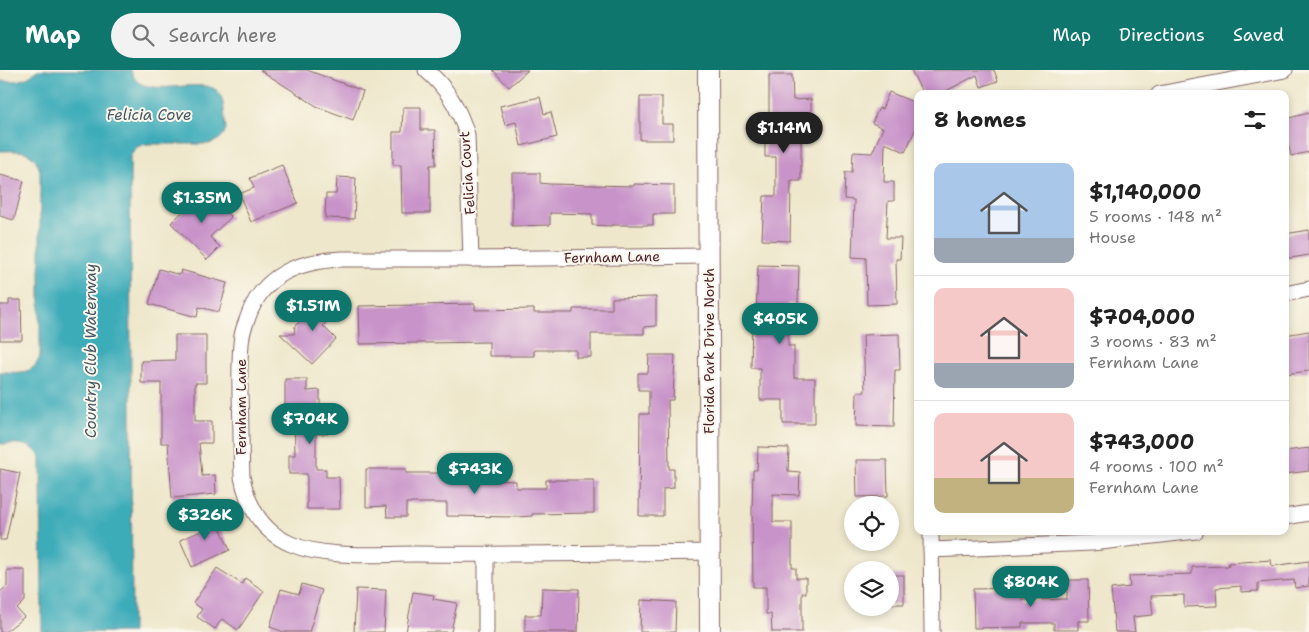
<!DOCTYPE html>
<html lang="en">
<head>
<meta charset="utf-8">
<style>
	:root { --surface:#fff; --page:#f2f2f2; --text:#222; --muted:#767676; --line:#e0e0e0; --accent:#0f766e }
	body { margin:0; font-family:"Shantell Sans",sans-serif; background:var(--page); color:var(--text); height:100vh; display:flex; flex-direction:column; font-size:19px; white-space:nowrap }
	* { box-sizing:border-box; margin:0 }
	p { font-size:16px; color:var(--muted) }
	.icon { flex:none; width:28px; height:28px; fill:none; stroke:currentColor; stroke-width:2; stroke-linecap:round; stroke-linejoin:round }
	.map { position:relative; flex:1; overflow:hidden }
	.sheet { position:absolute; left:914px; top:20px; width:375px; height:445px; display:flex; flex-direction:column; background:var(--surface); border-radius:10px; box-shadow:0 2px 8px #0003 }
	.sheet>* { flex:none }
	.buttons { position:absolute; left:844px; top:426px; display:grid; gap:10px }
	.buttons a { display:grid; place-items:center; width:55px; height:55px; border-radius:50%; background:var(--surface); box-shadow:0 2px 8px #0003; font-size:25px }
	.price { position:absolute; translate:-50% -42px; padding:0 11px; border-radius:18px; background:var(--accent); color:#fff; font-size:16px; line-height:32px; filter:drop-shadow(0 1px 2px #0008) }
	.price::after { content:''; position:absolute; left:50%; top:30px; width:15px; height:11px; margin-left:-8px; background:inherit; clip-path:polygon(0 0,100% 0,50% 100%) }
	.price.selected { background:#222; color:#fff }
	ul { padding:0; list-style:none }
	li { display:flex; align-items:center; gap:15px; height:125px; padding:0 20px }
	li+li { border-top:1px solid var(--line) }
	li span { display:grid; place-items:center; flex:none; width:140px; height:100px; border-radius:10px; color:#555 }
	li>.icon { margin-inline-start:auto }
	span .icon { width:60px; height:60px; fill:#fffc; stroke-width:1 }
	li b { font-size:21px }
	h2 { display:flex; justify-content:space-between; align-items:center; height:60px; padding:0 20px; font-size:21px }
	header { display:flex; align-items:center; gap:30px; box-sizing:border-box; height:70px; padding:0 25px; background:var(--accent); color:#fff }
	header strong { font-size:24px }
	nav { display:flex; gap:28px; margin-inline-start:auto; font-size:18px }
	.search { width:350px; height:45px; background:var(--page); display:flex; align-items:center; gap:12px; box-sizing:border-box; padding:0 18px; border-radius:28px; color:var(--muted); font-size:19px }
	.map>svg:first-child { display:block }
	.water { fill:#3cacb9; stroke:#436672 }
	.building { fill:#c893c9 }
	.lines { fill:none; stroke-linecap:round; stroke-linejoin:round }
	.minor-casing { stroke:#836563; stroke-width:17 }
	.tertiary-casing { stroke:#836563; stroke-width:22 }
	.minor { stroke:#fff; stroke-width:15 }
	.tertiary { stroke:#fff; stroke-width:20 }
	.labels { text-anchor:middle; stroke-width:4; stroke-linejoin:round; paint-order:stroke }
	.street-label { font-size:14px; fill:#4a1f2b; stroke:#fbf7ec }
	.water-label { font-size:15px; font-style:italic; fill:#445764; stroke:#fbf7ec }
</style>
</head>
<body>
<header>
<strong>Map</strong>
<div class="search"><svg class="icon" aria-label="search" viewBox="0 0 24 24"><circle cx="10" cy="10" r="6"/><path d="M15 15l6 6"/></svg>Search here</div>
<nav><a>Map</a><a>Directions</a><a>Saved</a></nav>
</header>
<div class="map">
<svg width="1309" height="562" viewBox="0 0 1309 562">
	<rect width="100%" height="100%" fill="#fbf7ec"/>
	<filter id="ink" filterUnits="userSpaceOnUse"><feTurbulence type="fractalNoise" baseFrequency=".02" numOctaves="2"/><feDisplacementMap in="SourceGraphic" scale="10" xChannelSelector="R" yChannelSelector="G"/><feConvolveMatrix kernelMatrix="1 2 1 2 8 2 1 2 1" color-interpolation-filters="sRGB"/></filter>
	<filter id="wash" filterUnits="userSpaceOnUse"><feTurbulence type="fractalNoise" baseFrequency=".0096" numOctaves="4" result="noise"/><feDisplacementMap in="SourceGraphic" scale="20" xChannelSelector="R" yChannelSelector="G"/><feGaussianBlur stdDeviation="1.12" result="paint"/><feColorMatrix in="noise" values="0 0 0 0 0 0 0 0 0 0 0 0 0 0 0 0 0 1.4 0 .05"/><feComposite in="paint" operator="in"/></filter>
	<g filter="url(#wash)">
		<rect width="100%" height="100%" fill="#eee7cb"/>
		<!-- water -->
		<path class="water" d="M37 0H131C138 36 206 1 220 24 225 33 224 48 226 58 224 68 217 71 209 74H145L135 78 130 87 132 562H42L41 388C32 371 16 374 0 374V302C18 302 35 306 40 285V101C34 78 20 81 0 81V11C14 11 27 12 37 0Z"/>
		<g id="blocks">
			<!-- building -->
			<g class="building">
				<polygon points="260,0 307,0 363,21 353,50 318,37"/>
				<polygon points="493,0 528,0 509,17"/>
				<polygon points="911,0 994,0 998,11 981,17 977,5 940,24 923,24"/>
				<polygon points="769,5 792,5 793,30 811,29 811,54 801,54 801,111 791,111 790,171 762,170 764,126 776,126 776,87 765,87 765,71 769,71"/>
				<polygon points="889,22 918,34 918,54 905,82 885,73 884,112 894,112 894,131 888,131 886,168 901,168 900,189 896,189 897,234 867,235 866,188 852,187 854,130 844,129 845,102 852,102 853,82 872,83 883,58 872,53 879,38 882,39"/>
				<polygon points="540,27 544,44 551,42 557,67 521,76 516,52 505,55 500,36"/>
				<polygon points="640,27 662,27 662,54 673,54 673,70 640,70"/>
				<polygon points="403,37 421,37 421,60 435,60 436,95 430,95 430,143 402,143 401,95 393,95 393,62 402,62"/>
				<polygon points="1309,43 1309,82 1291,86 1285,59 1285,49"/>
				<polygon points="282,95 298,133 251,152 239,124 254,118 250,108"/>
				<polygon points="512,103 540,103 540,113 549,114 634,116 634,114 674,115 674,144 653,144 653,155 611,155 611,156 592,155 592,144 550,143 550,155 512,156"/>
				<polygon points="0,105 24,111 14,150 0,146"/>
				<polygon points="337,107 356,108 354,149 325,148 326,124 336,124"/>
				<polygon points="205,120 231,147 210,167 220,177 207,190 171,153"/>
				<polygon points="1309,160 1309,185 1285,189 1285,164"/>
				<polygon points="758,195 799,196 798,234 788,234 788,276 794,276 794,308 815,308 815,354 783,354 783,330 760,330 760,298 751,298 752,249 756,249"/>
				<polygon points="159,199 180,205 181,200 227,213 219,242 199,237 197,247 149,234"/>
				<polygon points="656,227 656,256 644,257 644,264 591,264 591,287 576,287 576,280 534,280 534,286 489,286 489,272 360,274 359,236 475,234 475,240 534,239 534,243 573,243 573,239 612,239 612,228"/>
				<polygon points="323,228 337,241 323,256 336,269 312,294 280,264 294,264 295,256"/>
				<polygon points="9,230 21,230 22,270 0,270 0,235 9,235"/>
				<polygon points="1309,261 1309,301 1285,304 1285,265"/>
				<polygon points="899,264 900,300 895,300 894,357 856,356 857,322 865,322 863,265"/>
				<polygon points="175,265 206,265 206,313 195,313 195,351 212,351 212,373 199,373 202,406 215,405 216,424 172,428 168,373 161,373 161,313 141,313 141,291 175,290"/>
				<polygon points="649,285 675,285 673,330 668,330 669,399 674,399 674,418 663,419 663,446 639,446 640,344 649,344 649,320 638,320 638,303 648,303"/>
				<polygon points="285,309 307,309 307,321 320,320 320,338 327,338 328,364 316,364 316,399 326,399 326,407 339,407 340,439 307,439 307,404 289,404 289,385 295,385 294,336 285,336"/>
				<polygon points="758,377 789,378 788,401 800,402 799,425 773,424 773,452 792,452 792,498 796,498 796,508 806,508 806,523 802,523 802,562 772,562 771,544 766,544 766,517 753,517 752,441 753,400 757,400"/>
				<polygon points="1309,378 1309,401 1285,404 1285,381"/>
				<polygon points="856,390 887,390 888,426 857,427"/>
				<polygon points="0,399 20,403 6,470 0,470"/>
				<polygon points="366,399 406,399 406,403 465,403 465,409 516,411 516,418 546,418 546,410 594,410 594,443 532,444 532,446 517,447 447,446 447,433 406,433 406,447 387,447 386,436 366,437"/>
				<polygon points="213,441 230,480 192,497 180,470 201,461 196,448"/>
				<polygon points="1271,490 1272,496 1309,491 1309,516 1295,518 1294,510 1258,513 1258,521 1241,522 1241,516 1216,518 1217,536 1184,537 1184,525 1151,526 1153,545 1133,547 1135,562 1115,562 1111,519 1130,517 1129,506 1192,504 1192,497 1229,496 1228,493"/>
				<polygon points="217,498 242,514 245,508 264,521 238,560 222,549 215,559 197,547 202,539 193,533"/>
				<polygon points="7,500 25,500 25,531 17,539 24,547 5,562 0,562 0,522 7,516"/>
				<rect x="890" y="505" width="14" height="29"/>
				<polygon points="1067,510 1088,510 1089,551 1078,551 1078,560 1054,560 1054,553 1022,553 1022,557 974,558 973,519 1022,518 1022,530 1067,529"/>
				<polygon points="302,514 322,520 309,562 284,562 270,557 281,519 299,524"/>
				<polygon points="542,518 579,519 578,562 525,562 525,545 541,545"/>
				<polygon points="356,519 386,520 384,562 354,562"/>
				<polygon points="413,522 434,525 433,529 457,533 451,562 406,562"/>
				<polygon points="641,530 676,532 675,562 640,562"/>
			</g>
		</g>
	</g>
	<g filter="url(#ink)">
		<use href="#blocks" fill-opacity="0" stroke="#836563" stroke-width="1"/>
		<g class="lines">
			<!-- minor casing -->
			<g class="minor-casing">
				<g id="minor">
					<path d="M426 0C447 18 459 38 467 65L471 189"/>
					<polyline points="1159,24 1285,0"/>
					<path d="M709 186 471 189H342C299 191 263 204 248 247 246 253 243 259 242 266 239 284 240 304 240 323 241 351 241 379 242 407 248 437 262 462 291 474 326 489 377 484 415 484 513 485 612 483 710 482"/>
					<polyline points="1285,224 1309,219"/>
					<polyline points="1285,447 1309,443"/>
					<polyline points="931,461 932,562"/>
					<polyline points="931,480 1092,473 1196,461"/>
					<polyline points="486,562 486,485"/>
				</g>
			</g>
			<!-- tertiary casing -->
			<g class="tertiary-casing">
				<polyline id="tertiary" points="708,0 710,562"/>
			</g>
			<!-- minor -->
			<use href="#minor" class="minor"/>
			<!-- tertiary -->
			<use href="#tertiary" class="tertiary"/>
		</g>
	</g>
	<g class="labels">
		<!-- street labels -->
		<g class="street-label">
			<text transform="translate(467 103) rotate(-94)" y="5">Felicia Court</text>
			<text transform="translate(612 187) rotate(-1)" y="5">Fernham Lane</text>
			<text transform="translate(709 281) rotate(-90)" y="5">Florida Park Drive North</text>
			<text transform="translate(241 337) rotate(-90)" y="5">Fernham Lane</text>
		</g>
		<!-- water labels -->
		<g class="water-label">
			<text x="149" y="50">Felicia Cove</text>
			<text transform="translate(91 281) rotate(-90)" y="5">Country Club Waterway</text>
		</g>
	</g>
</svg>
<div class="buttons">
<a><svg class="icon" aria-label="locate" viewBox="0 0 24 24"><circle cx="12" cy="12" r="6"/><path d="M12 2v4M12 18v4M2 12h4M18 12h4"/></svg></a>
<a><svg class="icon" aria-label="layers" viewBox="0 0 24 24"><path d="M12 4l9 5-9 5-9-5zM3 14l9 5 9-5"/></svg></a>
</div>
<b class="price selected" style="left:784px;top:84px">$1.14M</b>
<b class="price" style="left:202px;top:154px">$1.35M</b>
<b class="price" style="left:313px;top:262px">$1.51M</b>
<b class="price" style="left:780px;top:275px">$405K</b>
<b class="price" style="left:310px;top:375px">$704K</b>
<b class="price" style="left:475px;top:425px">$743K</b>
<b class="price" style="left:205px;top:471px">$326K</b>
<b class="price" style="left:1031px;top:538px">$804K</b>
<section class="sheet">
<h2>8 homes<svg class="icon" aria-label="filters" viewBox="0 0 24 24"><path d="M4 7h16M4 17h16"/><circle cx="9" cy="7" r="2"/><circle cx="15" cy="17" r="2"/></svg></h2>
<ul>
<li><span style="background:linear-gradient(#a9c7e8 75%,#9aa5b1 0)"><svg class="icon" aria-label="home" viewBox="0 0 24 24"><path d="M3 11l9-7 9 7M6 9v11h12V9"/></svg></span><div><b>$1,140,000</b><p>5 rooms · 148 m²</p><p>House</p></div></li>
<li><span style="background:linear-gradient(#f6c9c9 75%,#9aa5b1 0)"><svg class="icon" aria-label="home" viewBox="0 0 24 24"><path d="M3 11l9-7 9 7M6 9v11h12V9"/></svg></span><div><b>$704,000</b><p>3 rooms · 83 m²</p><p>Fernham Lane</p></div></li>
<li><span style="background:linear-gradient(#f6c9c9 65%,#c2b280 0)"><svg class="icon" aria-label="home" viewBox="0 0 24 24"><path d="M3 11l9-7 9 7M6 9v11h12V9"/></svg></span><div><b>$743,000</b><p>4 rooms · 100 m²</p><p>Fernham Lane</p></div></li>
</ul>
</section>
</div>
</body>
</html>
